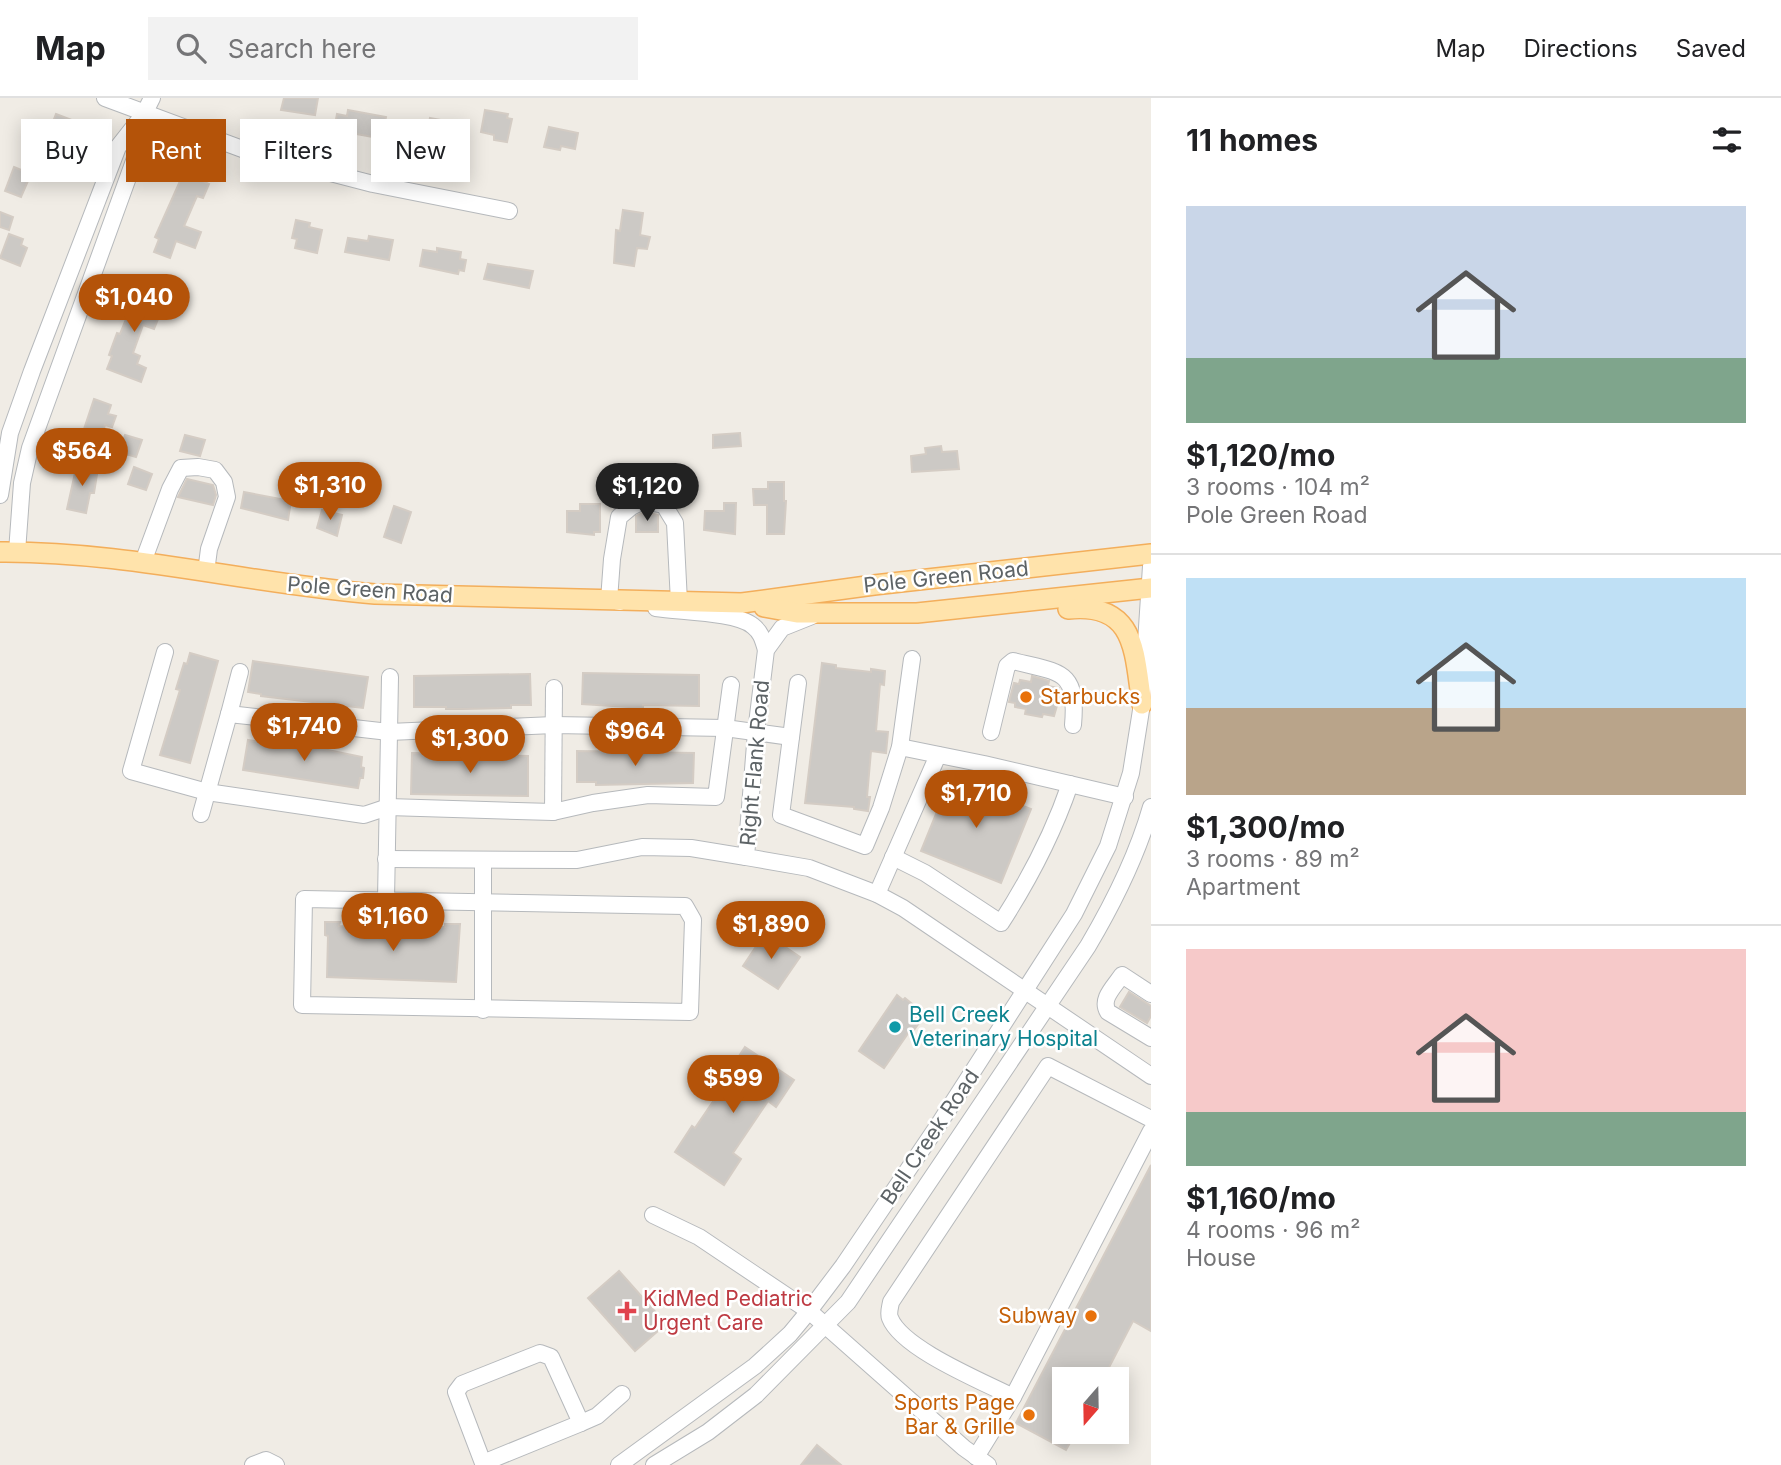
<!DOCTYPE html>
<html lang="en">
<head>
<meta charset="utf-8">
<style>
	:root { --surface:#fff; --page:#f2f2f2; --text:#202124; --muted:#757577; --line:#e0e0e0; --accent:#b45309 }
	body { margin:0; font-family:Inter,sans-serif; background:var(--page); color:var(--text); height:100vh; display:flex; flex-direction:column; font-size:26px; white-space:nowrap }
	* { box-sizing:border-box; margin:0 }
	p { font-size:23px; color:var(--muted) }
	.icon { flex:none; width:38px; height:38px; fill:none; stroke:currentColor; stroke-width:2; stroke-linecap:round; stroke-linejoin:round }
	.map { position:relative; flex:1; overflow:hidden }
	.sheet { display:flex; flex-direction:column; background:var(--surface); width:630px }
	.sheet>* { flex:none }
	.guide { position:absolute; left:21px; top:21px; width:665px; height:63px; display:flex; gap:14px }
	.needle { width:46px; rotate:200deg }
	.buttons { position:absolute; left:1052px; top:1269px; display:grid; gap:14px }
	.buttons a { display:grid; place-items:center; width:77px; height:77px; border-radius:0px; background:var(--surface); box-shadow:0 4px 18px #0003; font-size:35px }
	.price { position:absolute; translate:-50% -60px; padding:0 16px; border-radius:24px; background:var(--accent); color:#fff; font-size:23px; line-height:46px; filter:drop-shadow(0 2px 4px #0008) }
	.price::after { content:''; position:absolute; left:50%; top:42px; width:21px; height:16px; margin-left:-10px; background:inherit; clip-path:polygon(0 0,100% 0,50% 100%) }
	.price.selected { background:#222; color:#fff }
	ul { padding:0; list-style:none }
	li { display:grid; align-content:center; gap:14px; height:371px; padding:0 35px }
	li+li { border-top:2px solid var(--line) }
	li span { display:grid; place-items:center; height:217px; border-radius:0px; color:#555 }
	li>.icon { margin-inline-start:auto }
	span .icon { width:126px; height:126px; fill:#fffc; stroke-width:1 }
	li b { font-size:30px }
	h2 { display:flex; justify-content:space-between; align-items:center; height:84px; padding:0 35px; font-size:30px }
	.chip { padding:0 24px; border-radius:0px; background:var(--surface); box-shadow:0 4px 18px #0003; font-size:24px; line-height:63px }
	.chip.selected { background:var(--accent); color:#fff }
	header { display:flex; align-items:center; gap:42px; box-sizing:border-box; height:98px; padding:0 35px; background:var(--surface); border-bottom:2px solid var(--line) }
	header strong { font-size:33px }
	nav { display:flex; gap:38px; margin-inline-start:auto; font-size:24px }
	.search { width:490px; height:63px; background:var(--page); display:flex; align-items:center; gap:18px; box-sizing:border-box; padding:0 24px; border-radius:0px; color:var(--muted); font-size:26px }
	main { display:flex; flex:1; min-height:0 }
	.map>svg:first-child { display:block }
	.building { fill:#ccc9c5; stroke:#d4ccc4; stroke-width:2 }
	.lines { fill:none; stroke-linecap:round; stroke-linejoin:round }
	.minor-casing { stroke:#b6b9bc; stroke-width:18 }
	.major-casing { stroke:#f3ae5b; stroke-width:22 }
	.minor { stroke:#fff; stroke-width:16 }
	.major { stroke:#ffe3ab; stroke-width:19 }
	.food-dot { fill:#e8710a; stroke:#fff; stroke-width:2.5 }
	.culture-dot { fill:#0f9aa8; stroke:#fff; stroke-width:2.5 }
	.health-dot { fill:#e0444e; stroke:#fff; stroke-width:2.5 }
	.labels { text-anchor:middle; stroke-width:5; stroke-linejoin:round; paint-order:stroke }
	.street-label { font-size:21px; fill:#5d6366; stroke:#fff }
	.food-label { font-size:21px; fill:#c56008; stroke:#fff; text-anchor:end }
	.culture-label { font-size:21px; fill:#0d838f; stroke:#fff; text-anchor:start }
	.health-label { font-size:21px; fill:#be3a42; stroke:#fff; text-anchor:start }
</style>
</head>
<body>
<header>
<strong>Map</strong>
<div class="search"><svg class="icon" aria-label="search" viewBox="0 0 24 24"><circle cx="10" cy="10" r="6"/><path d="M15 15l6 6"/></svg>Search here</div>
<nav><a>Map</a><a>Directions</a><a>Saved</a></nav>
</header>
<main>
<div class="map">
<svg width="1151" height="1367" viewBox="0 0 1151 1367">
	<rect width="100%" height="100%" fill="#f0ece5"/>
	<!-- building -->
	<g class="building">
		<polygon points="284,0 318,0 315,17 281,12"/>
		<polygon points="348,12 386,19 382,39 373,37 373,39 334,32 337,16 347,18"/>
		<polygon points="485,12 508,16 507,20 512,21 507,44 494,42 494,37 481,34"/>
		<polygon points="56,16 72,22 62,55 44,48 49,36 40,33 44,23 52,26"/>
		<polygon points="430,20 441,22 439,31 447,32 443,51 404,40 407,24 428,29"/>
		<polygon points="549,29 578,35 575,51 561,48 560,52 544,49"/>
		<polygon points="188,65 205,72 200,82 209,86 203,100 197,98 184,128 201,134 195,150 176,143 170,160 154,154 159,141 155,139"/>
		<polygon points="14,69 31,76 21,99 5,93"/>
		<polygon points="623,112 643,115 640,137 650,139 647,151 637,150 634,168 614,165 616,132 620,133"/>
		<polygon points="0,114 13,119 9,132 0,129"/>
		<polygon points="296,122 310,125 309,129 322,132 317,155 295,150 297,141 292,140"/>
		<polygon points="9,136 23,141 21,147 27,150 20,168 0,160"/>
		<polygon points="369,138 393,142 389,162 345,154 348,140 368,143"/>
		<polygon points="437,150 461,154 460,161 466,162 464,173 459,172 458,176 420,168 423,152 437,154"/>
		<polygon points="488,166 533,173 529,190 484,181"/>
		<polygon points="142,182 157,187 152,201 158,203 152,219 158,221 154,231 143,227 133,255 140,258 137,266 146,270 141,284 107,271 112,258 109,257 117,235 120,236"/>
		<polygon points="94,301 111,307 108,316 116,318 112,329 105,327 102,337 84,331"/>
		<polygon points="740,335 741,348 713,350 713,337"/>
		<polygon points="125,337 142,342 136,359 119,354"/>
		<polygon points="185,337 205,342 200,358 180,353"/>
		<polygon points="941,348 942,354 957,353 959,371 912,374 911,358 926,356 925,350"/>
		<polygon points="77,366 98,370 94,395 90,395 86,415 67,411"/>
		<polygon points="134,369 152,376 146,392 128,386"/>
		<rect x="600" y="377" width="20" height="18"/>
		<rect x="661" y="378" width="15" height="16"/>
		<polygon points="187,381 213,387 216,397 213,407 178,399"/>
		<polygon points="349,381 362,385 358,400 345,396"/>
		<polygon points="768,384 784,384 784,403 786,403 784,436 767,436 767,407 754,407 753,391 768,391"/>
		<polygon points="244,394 291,403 288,422 241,410"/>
		<polygon points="724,405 736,405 735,436 704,432 705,413 724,413"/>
		<polygon points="580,406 600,406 600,434 594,434 594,437 567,434 567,413 580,413"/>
		<polygon points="394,408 411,414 401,445 384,439"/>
		<polygon points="322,412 342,417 337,438 317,430"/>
		<polygon points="645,414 658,417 658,434 636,434 636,418"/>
		<polygon points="190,555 218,563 190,665 160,657 180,592 176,591 184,565 187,566"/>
		<polygon points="253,563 368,579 363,610 261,598 261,596 248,594"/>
		<polygon points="822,565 836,567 836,570 871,574 871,571 885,573 884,587 880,586 876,633 888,634 886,655 871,653 867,699 870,699 868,713 854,711 854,709 805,705"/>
		<polygon points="583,575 699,577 699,608 643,607 643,610 582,606"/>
		<polygon points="530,576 531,607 511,607 511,610 461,611 446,611 446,609 414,609 414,578"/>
		<polygon points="1032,578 1049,583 1048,588 1059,590 1058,597 1060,597 1054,618 1043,616 1042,619 1025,616 1026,611 1015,609 1015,605 1009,604 1014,585 1019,586 1020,582 1031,584"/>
		<polygon points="248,642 279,647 280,644 304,647 362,659 361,669 364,670 363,680 360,680 358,690 243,672"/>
		<polygon points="577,653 694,655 693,685 596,687 596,684 577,684"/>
		<polygon points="412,655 528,658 528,698 411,696"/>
		<polygon points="951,679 1031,711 1001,785 921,753"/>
		<polygon points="325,824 340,824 339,828 405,830 405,828 445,829 445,826 460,826 456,884 327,879 328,838 325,837"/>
		<polygon points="765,835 800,859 778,891 743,868"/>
		<polygon points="1129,894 1151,908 1151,918 1147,925 1120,909"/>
		<polygon points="897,897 903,902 905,900 922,914 916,923 919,925 911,936 909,934 884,970 859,953"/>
		<polygon points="745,949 794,982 776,1009 768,1003 733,1055 741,1061 724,1087 675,1054 692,1028 695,1030 731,977 728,975"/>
		<polygon points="1151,1067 1151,1233 1133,1223 1103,1281 1064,1281 1064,1334 1076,1334 1066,1352 1016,1325"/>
		<polygon points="619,1173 666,1226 635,1253 588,1200"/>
		<polygon points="817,1347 841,1367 801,1367"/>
	</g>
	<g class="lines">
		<!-- minor casing -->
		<g class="minor-casing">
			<g id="minor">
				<polyline points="105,0 253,55 373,86 509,113"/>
				<polyline points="144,16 152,0"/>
				<polyline points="0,397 10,335 32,273 118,49 144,16 138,52 30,350 22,385 17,454"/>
				<polyline points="143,464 170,391 181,370 198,369 215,372 224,384 227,399 209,451 206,474"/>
				<polyline points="620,504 609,502 612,461 619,419 631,409 643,403 664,407 675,425 679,504"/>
				<path d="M656 510C680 514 736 514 753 528 761 534 763 542 766 552"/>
				<polyline points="812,518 782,530 766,552 756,634 746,759 809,770 877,796 903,810 1151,978"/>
				<polyline points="165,554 131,673 207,694 364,717 388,709 553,714 593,705 648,697 716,699 731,587"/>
				<polyline points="798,585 781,717 865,748 881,710 900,649 912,561"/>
				<polyline points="229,616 240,574"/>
				<path d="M991 634 1007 568 1013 563C1060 575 1078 571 1073 627"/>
				<polyline points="900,649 984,666 1125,699"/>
				<polyline points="553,714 554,590"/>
				<polyline points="201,716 229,616 389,634 554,627 725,630 791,639"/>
				<path d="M893 759 925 775 1001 825C1030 780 1053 736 1070 686"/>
				<polyline points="386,761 577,762 642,749 691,750 746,759"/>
				<polyline points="483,763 483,912"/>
				<polyline points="877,796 938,657"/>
				<polygon points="304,801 685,808 693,822 690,914 302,907"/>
				<polyline points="386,802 390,579"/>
				<path d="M1151 896 1122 877C1114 889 1100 901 1108 914L1151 940"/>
				<polyline points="653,1117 699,1139 809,1213 964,1350 988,1367"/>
				<polygon points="540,1255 551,1259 581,1325 483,1365 456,1294 462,1286"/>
				<path d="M1013 1299C984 1284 902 1251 890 1220 888 1215 890 1210 891 1204L1048 968 1151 1021"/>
				<polyline points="581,1325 597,1318 622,1296"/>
				<polyline points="976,1359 1013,1299 1151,1033"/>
				<polyline points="253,1367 266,1362 276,1367"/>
				<polyline points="619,1367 755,1268 790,1236 809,1213 843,1168 937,1029 1074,816 1108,748 1131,675 1142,606 1151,468"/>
				<path d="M654 1367 708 1334 756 1297 848 1204 1088 848C1114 804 1137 758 1151 709"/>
			</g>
		</g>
		<!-- major casing -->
		<g class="major-casing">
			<g id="major">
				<path d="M0 454C126 453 250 486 375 496L742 505 874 487 1151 456"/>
				<polyline points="764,509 797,515 917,515 1151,490"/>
				<path d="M1068 511C1137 504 1134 555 1142 606"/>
			</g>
		</g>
		<!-- minor -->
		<use href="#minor" class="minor"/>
		<!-- major -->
		<use href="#major" class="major"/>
	</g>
	<!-- markers -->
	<g class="food-dot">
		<circle cx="1026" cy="599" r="7"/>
		<circle cx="1091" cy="1218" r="7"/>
		<circle cx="1029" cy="1317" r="7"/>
	</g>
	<circle class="culture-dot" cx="895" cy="929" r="7"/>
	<path class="health-dot" d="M623.5 1202.5h7v7h7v7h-7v7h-7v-7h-7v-7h7z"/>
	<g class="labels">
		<!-- street labels -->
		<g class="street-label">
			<text transform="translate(946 479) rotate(-6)" y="7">Pole Green Road</text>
			<text transform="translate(370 492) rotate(4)" y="7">Pole Green Road</text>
			<text transform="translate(755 665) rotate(-85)" y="7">Right Flank Road</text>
			<text transform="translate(930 1039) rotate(-56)" y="7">Bell Creek Road</text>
		</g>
		<!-- food labels -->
		<g class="food-label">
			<text x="1040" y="606" text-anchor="start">Starbucks</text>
			<text x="1077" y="1225">Subway</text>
			<text x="1015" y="1312">Sports Page<tspan x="1015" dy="24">Bar &amp; Grille</tspan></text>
		</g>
		<!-- culture labels -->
		<g class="culture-label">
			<text x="909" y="924">Bell Creek<tspan x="909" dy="24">Veterinary Hospital</tspan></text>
		</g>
		<!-- health labels -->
		<g class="health-label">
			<text x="643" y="1208">KidMed Pediatric<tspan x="643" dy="24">Urgent Care</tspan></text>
		</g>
	</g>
</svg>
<div class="buttons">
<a><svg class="needle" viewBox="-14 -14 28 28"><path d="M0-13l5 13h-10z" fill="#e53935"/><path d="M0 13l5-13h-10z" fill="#757577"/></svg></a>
</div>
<b class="price" style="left:134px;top:236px">$1,040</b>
<b class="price" style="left:82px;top:390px">$564</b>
<b class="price" style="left:330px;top:424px">$1,310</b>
<b class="price selected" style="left:647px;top:425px">$1,120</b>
<b class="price" style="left:304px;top:665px">$1,740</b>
<b class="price" style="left:635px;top:670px">$964</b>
<b class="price" style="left:470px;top:677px">$1,300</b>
<b class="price" style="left:976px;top:732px">$1,710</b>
<b class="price" style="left:393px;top:855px">$1,160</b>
<b class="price" style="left:771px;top:863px">$1,890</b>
<b class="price" style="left:733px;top:1017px">$599</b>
<div class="guide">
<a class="chip">Buy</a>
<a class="chip selected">Rent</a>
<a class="chip">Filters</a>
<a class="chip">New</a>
</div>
</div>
<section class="sheet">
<h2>11 homes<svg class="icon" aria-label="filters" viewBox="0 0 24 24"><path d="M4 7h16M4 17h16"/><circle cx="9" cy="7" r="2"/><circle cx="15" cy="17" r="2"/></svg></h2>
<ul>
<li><span style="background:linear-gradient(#c9d6e8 70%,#7fa58c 0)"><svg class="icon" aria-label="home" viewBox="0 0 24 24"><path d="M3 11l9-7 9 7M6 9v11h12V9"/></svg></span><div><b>$1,120/mo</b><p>3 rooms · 104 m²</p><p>Pole Green Road</p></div></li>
<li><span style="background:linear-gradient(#bfe0f5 60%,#b9a48a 0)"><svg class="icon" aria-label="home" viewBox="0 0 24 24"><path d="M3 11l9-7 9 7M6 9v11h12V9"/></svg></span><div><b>$1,300/mo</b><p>3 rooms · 89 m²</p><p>Apartment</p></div></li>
<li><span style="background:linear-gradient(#f6c9c9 75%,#7fa58c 0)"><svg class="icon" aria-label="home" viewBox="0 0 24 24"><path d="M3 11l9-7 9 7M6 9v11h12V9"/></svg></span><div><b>$1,160/mo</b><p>4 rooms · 96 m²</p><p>House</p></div></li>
</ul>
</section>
</main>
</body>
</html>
